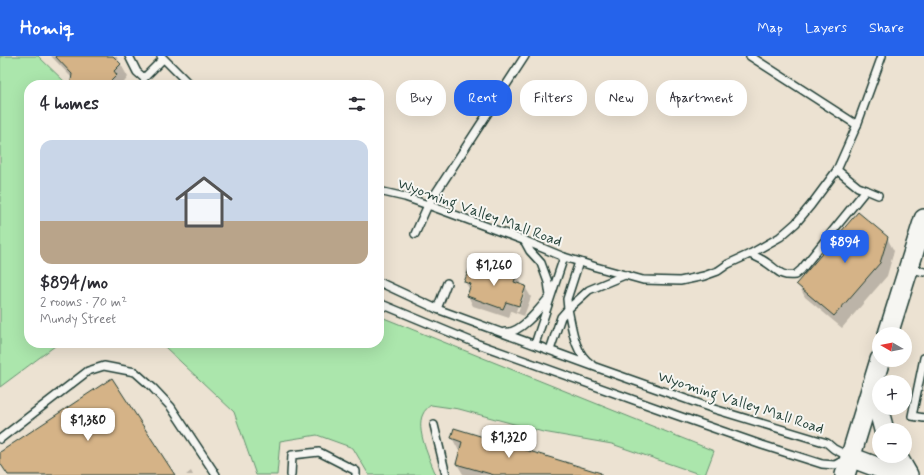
<!DOCTYPE html>
<html lang="en">
<head>
<meta charset="utf-8">
<style>
	:root { --surface:#fff; --page:#f7f7f7; --text:#2b2b33; --muted:#7c7c81; --accent:#2563eb }
	body { margin:0; font-family:Mynerve,sans-serif; background:var(--page); color:var(--text); height:100vh; display:flex; flex-direction:column; font-size:15px; white-space:nowrap }
	* { box-sizing:border-box; margin:0 }
	p { font-size:13px; color:var(--muted) }
	.icon { flex:none; width:22px; height:22px; fill:none; stroke:currentColor; stroke-width:2; stroke-linecap:round; stroke-linejoin:round }
	.map { position:relative; flex:1; overflow:hidden }
	.sheet { position:absolute; left:24px; top:24px; width:360px; height:268px; display:flex; flex-direction:column; background:var(--surface); border-radius:16px; box-shadow:0 4px 16px #0002 }
	.sheet>* { flex:none }
	.top-card { position:absolute; left:396px; top:24px; width:380px; height:36px; display:flex; gap:8px }
	.needle { width:26px; rotate:279deg }
	.controls { position:absolute; left:872px; top:271px; display:grid; gap:8px }
	.controls a { display:grid; place-items:center; width:40px; height:40px; border-radius:50%; background:var(--surface); box-shadow:0 4px 16px #0002; font-size:20px }
	.price { position:absolute; translate:-50% -34px; padding:0 9px; border-radius:8px; background:#fff; color:#222; font-size:13px; line-height:26px; filter:drop-shadow(0 1px 2px #0008) }
	.price::after { content:''; position:absolute; left:50%; top:24px; width:12px; height:9px; margin-left:-6px; background:inherit; clip-path:polygon(0 0,100% 0,50% 100%) }
	.price.current { background:var(--accent); color:#fff }
	ul { padding:0; list-style:none }
	li { display:grid; align-content:center; gap:8px; height:212px; padding:0 16px }
	li span { display:grid; place-items:center; height:124px; border-radius:12px; color:#555 }
	li>.icon { margin-inline-start:auto }
	span .icon { width:72px; height:72px; fill:#fffc; stroke-width:1 }
	li b { font-size:17px }
	h2 { display:flex; justify-content:space-between; align-items:center; height:48px; padding:0 16px; font-size:17px }
	.pill { padding:0 14px; border-radius:16px; background:var(--surface); box-shadow:0 4px 16px #0002; font-size:14px; line-height:36px }
	.pill.current { background:var(--accent); color:#fff }
	header { display:flex; align-items:center; gap:24px; box-sizing:border-box; height:56px; padding:0 20px; background:var(--accent); color:#fff }
	header strong { font-size:19px }
	nav { display:flex; gap:22px; margin-inline-start:auto; font-size:14px }
	.map>svg:first-child { display:block }
	.green { fill:#abe6ac; stroke:#659270 }
	.shadow { fill:#0003; fill-rule:evenodd }
	.building { fill:#d5b387; stroke:#1f3d34 }
	.lines { fill:none; stroke-linecap:round; stroke-linejoin:round }
	.service-casing { stroke:#1f3d34; stroke-width:10 }
	.secondary-casing { stroke:#1f3d34; stroke-width:22 }
	.service { stroke:#f6f6f2; stroke-width:7 }
	.secondary { stroke:#f6f6f2; stroke-width:19 }
	.labels { text-anchor:middle; stroke-width:4; stroke-linejoin:round; paint-order:stroke }
	.street-label { font-size:15px; fill:#1f3d34; stroke:#f6f6f2 }
</style>
</head>
<body>
<header>
<strong>Homiq</strong>
<nav><a>Map</a><a>Layers</a><a>Share</a></nav>
</header>
<div class="map">
<svg width="924" height="419" viewBox="0 0 924 419">
	<rect width="100%" height="100%" fill="#ece2d2"/>
	<filter id="ink" filterUnits="userSpaceOnUse"><feTurbulence type="fractalNoise" baseFrequency=".025" numOctaves="2"/><feDisplacementMap in="SourceGraphic" scale="8" xChannelSelector="R" yChannelSelector="G"/><feConvolveMatrix kernelMatrix="1 2 1 2 8 2 1 2 1" color-interpolation-filters="sRGB"/></filter>
	<g filter="url(#ink)">
		<!-- green -->
		<g class="green">
			<polygon points="0,0 38,0 68,29 29,29 29,287 59,287 0,331"/>
			<path d="M379 260 714 395 705 419H702L612 388 543 376 459 353 431 349C428 351 424 355 423 358 415 373 430 404 436 419H369L353 392 317 379 280 385 277 419H256L234 356 165 291 158 287H379Z"/>
		</g>
		<!-- shadow -->
		<g class="shadow">
			<polygon points="51,0 116,0 128,21 122,29 75,29 72,22"/>
			<polygon points="887,182 894,195 887,220 842,272 805,241 798,228"/>
			<path d="M516 218 522 228V230L525 231 531 241 524 260 511 255 509 262 473 250 468 240 470 234 465 226 498 219ZM523 237H525L518 256 516 255Z"/>
			<polygon points="452,382 591,419 465,419 463,418 457,408 461,394 458,393"/>
			<polygon points="191,415 193,419 186,419"/>
		</g>
		<!-- building -->
		<g class="building">
			<polygon points="55,0 113,0 121,8 114,15 117,19 107,29 75,29 71,25 72,18"/>
			<polygon points="858,156 888,181 880,207 834,260 796,228"/>
			<polygon points="471,208 497,217 499,211 517,218 514,226 526,230 519,250 506,246 503,253 467,240 471,228 464,226"/>
			<polygon points="112,322 175,419 8,419 0,407 0,396"/>
			<polygon points="454,372 601,417 601,419 494,419 456,408 462,386 451,382"/>
		</g>
		<g class="lines">
			<!-- service casing -->
			<g class="service-casing">
				<g id="service">
					<polyline points="129,0 137,16 144,22 163,3"/>
					<polyline points="161,0 190,29"/>
					<polyline points="750,0 857,69"/>
					<polyline points="837,114 858,131 866,134"/>
					<polyline points="379,135 405,141 428,149 523,184 564,201 596,211 643,224 680,225 704,220 718,215 728,208 750,198 780,181 796,167 811,149 837,114 857,69 882,0"/>
					<polyline points="415,178 428,149 525,0"/>
					<path d="M750 198C756 201 762 203 767 207 778 214 780 221 795 219L801 214 866 134 878 139"/>
					<polyline points="909,212 924,216"/>
					<polyline points="379,226 437,253 598,312 714,353 827,387 834,393 850,401"/>
					<polyline points="379,247 478,288 673,358 762,389 822,408 835,409 846,403"/>
					<polyline points="437,253 447,227"/>
					<path d="M505 276C520 279 541 251 550 240L548 226 541 207 530 195 524 184"/>
					<polyline points="535,288 564,201"/>
					<polyline points="550,294 561,261 568,253 567,243 579,206"/>
					<polyline points="924,302 912,360 924,362"/>
					<path d="M591 308C574 297 572 271 568 253L589 234 625 219"/>
					<polyline points="434,369 446,419"/>
					<polyline points="0,383 88,315 104,310 135,316 153,332 171,351 216,419"/>
					<polyline points="291,419 292,399 319,396 356,415 356,419"/>
				</g>
			</g>
			<!-- secondary casing -->
			<g class="secondary-casing">
				<g id="secondary">
					<polyline points="888,278 924,163"/>
					<polyline points="872,329 884,374"/>
					<polyline points="897,400 908,419"/>
					<polyline points="850,401 898,419"/>
					<polyline points="845,419 880,304"/>
				</g>
			</g>
			<!-- service -->
			<use href="#service" class="service"/>
			<!-- secondary -->
			<use href="#secondary" class="secondary"/>
		</g>
	</g>
	<g class="labels">
		<!-- street labels -->
		<g class="street-label">
			<text transform="translate(480 156) rotate(20)" y="5">Wyoming Valley Mall Road</text>
			<text transform="translate(741 346) rotate(18)" y="5">Wyoming Valley Mall Road</text>
		</g>
	</g>
</svg>
<div class="controls">
<a><svg class="needle" viewBox="-14 -14 28 28"><path d="M0-13l5 13h-10z" fill="#e53935"/><path d="M0 13l5-13h-10z" fill="#7c7c81"/></svg></a>
<a>+</a>
<a>−</a>
</div>
<b class="price current" style="left:845px;top:208px">$894</b>
<b class="price" style="left:494px;top:231px">$1,260</b>
<b class="price" style="left:88px;top:386px">$1,380</b>
<b class="price" style="left:509px;top:403px">$1,320</b>
<div class="top-card">
<a class="pill">Buy</a>
<a class="pill current">Rent</a>
<a class="pill">Filters</a>
<a class="pill">New</a>
<a class="pill">Apartment</a>
</div>
<section class="sheet">
<h2>4 homes<svg class="icon" aria-label="filters" viewBox="0 0 24 24"><path d="M4 7h16M4 17h16"/><circle cx="9" cy="7" r="2"/><circle cx="15" cy="17" r="2"/></svg></h2>
<ul>
<li><span style="background:linear-gradient(#c9d6e8 65%,#b9a48a 0)"><svg class="icon" aria-label="home" viewBox="0 0 24 24"><path d="M3 11l9-7 9 7M6 9v11h12V9"/></svg></span><div><b>$894/mo</b><p>2 rooms · 70 m²</p><p>Mundy Street</p></div></li>
</ul>
</section>
</div>
</body>
</html>
